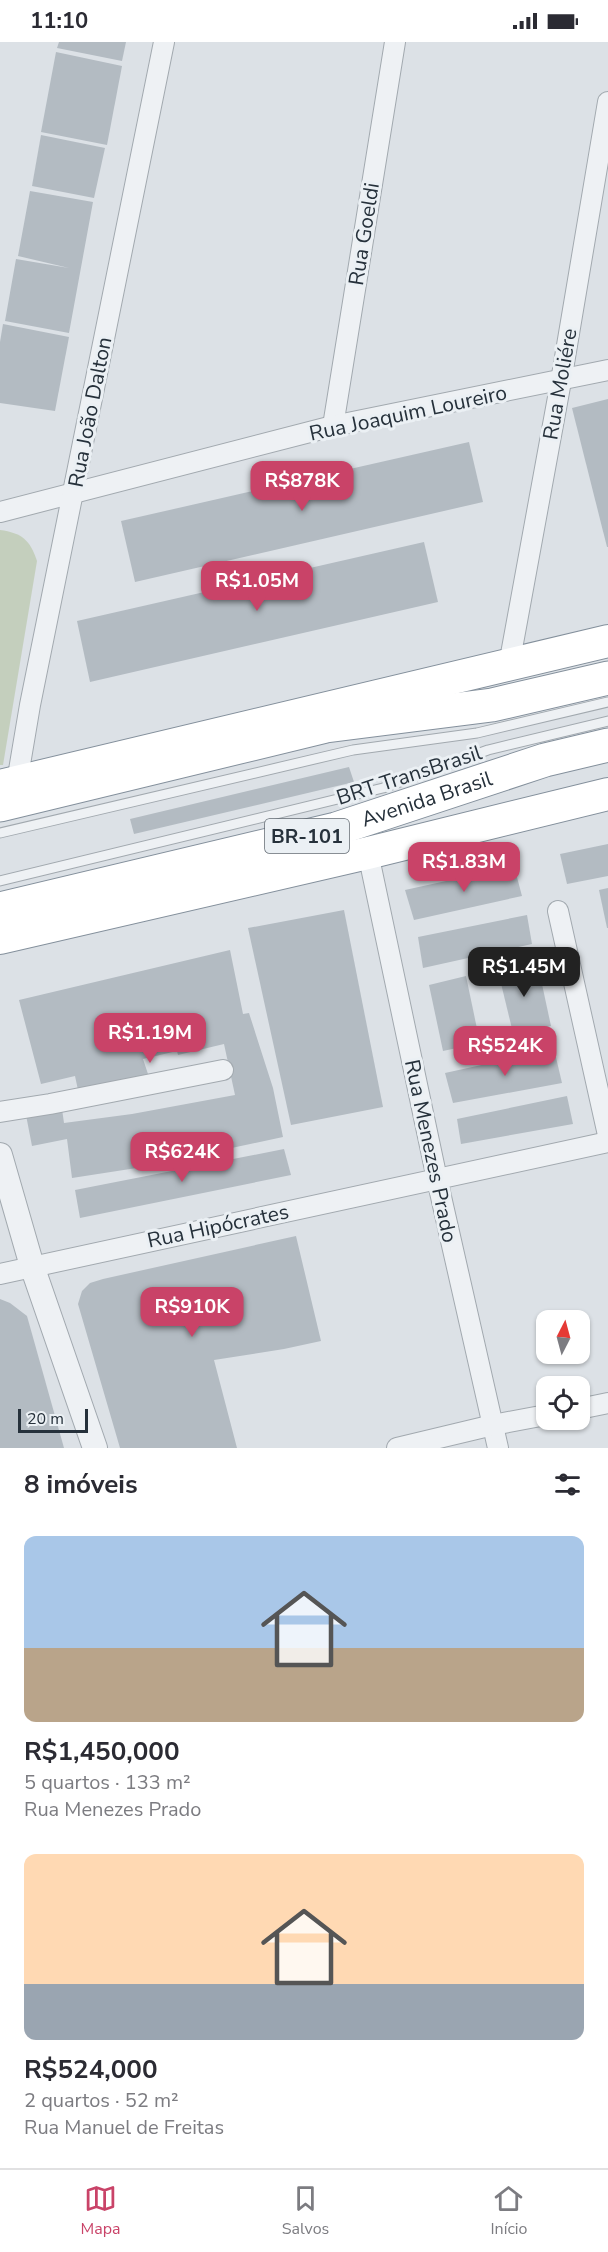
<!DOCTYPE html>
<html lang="pt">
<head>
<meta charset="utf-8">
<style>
	:root { --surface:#fff; --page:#f7f7f7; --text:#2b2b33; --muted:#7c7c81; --line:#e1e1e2; --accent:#c94368 }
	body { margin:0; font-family:"Nunito Sans",sans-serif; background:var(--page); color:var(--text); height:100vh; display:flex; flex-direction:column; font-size:22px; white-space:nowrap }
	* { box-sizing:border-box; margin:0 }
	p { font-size:20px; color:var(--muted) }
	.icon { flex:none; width:33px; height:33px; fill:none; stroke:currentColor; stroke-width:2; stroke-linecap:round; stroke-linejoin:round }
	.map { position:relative; height:1406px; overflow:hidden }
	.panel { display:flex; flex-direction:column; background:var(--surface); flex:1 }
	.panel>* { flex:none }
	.needle { width:39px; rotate:6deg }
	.buttons { position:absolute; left:536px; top:1268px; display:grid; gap:12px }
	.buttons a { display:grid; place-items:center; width:54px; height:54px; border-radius:12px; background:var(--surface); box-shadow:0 2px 4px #0004; font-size:30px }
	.scale { position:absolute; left:18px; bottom:15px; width:70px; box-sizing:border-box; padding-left:6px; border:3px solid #26313b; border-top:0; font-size:16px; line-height:21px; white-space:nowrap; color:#26313b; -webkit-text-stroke:4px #ebf0f4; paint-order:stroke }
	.price { position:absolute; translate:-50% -51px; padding:0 14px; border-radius:12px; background:var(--accent); color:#fff; font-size:20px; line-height:39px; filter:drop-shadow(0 2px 3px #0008) }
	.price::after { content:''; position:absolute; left:50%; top:36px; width:18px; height:14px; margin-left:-9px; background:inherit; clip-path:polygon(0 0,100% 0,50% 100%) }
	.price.active { background:#222; color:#fff }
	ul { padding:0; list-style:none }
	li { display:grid; align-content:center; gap:12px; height:318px; padding:0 24px }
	li span { display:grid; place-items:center; height:186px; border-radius:12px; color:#555 }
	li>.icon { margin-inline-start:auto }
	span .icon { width:108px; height:108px; fill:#fffc; stroke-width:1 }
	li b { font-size:26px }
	h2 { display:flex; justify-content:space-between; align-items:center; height:72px; padding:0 24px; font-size:26px }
	.status { display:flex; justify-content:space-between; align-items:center; height:42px; padding:0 30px; background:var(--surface); direction:ltr }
	.status svg { height:16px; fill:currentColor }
	.menu { display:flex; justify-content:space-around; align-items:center; height:84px; border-top:2px solid var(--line); background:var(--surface); font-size:16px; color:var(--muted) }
	.menu a { display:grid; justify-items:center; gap:3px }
	.menu .active { color:var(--accent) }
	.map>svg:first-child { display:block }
	.green { fill:#c4cfbd }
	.building { fill:#b3bbc2 }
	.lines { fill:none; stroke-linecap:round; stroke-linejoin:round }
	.service-casing { stroke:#a2a9af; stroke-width:11 }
	.minor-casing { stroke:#a2a9af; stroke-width:22 }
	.tertiary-casing { stroke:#a2a9af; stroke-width:26 }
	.trunk-casing { stroke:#84909c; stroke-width:34 }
	.motorway-casing { stroke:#84909c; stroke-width:35 }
	.service { stroke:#eef1f4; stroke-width:9 }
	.minor { stroke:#eef1f4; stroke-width:20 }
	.tertiary { stroke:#eef1f4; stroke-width:24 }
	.trunk { stroke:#fff; stroke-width:32 }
	.motorway { stroke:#fff; stroke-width:33 }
	.labels { text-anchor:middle; stroke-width:6; stroke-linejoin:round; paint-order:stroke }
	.shield { fill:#ebf0f4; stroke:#616a72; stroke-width:1.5 }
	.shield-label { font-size:20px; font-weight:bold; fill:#26313b }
	.street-label { font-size:21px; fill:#26313b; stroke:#ebf0f4 }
</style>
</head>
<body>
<div class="status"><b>11:10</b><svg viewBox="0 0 49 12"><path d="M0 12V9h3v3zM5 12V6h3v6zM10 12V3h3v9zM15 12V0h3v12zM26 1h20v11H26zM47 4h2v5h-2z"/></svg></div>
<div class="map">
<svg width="608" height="1406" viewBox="0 0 608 1406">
	<rect width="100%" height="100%" fill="#dce1e6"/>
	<!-- green -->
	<path class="green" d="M0 488C22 491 30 498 37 519L3 723H0Z"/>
	<!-- building -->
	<g class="building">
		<polygon points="59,0 126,0 122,19 57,6"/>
		<polygon points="56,10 122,24 107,103 41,90"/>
		<polygon points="41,93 105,106 94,156 32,144"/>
		<polygon points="30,149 93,160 69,291 5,279 16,217 69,226 18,214"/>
		<polygon points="3,282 69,295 55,369 0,361 0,300"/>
		<polygon points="608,357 608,505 607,505 572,366"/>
		<polygon points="469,400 483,460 135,540 121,479"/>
		<polygon points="424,500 438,560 90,640 77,579"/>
		<polygon points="349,725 354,740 134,792 130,777"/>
		<polygon points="608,802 608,834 567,842 560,812"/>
		<polygon points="514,824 522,854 414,878 405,848"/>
		<polygon points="608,846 608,886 607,886 599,848"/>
		<polygon points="344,868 383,1065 291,1083 248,886"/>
		<polygon points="527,873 532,902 423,926 418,895"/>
		<polygon points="230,908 243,972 249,971 273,1046 283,1095 143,1125 72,1136 67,1097 32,1104 26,1073 62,1067 64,1081 132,1072 235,1053 224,1002 178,1013 177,1009 143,1017 148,1032 78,1048 75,1034 41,1042 19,958"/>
		<polygon points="537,919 551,984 514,995 497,925"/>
		<polygon points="466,934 480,1001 443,1009 429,943"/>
		<polygon points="554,1007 562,1041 453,1061 445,1031"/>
		<polygon points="567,1054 573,1082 461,1102 457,1077"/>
		<polygon points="284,1107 291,1133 80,1176 75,1148"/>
		<polygon points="296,1194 321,1299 284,1307 214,1318 237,1406 120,1406 78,1262 82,1249 90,1241 103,1237"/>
		<polygon points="0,1257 10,1261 27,1274 64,1406 0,1406"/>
	</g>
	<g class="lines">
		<!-- service casing -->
		<g class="service-casing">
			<g id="service">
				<polyline points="0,791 353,708 477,691 608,660"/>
				<polyline points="0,839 383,746 488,708 608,679"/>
			</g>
		</g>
		<!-- minor casing -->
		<g class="minor-casing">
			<g id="minor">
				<polyline points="333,384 395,0"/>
				<polyline points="0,470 333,384 608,328"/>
				<polyline points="509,623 561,339 608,60"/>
				<polyline points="17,740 30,663 164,0"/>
				<polyline points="368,811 437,1137 498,1406"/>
				<polyline points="558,869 608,1093"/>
				<polyline points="0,1070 50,1062 223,1028"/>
				<polyline points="0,1232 608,1100"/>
				<polyline points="579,1367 608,1361"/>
				<polyline points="397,1406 493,1383 546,1373"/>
			</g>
		</g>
		<!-- tertiary casing -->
		<g class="tertiary-casing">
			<polyline id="tertiary" points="0,1113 32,1224 95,1406"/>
		</g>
		<!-- trunk casing -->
		<g class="trunk-casing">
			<g id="trunk">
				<polyline points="0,744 608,599"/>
				<polyline points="0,896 368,811 608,752"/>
			</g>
		</g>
		<!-- motorway casing -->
		<g class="motorway-casing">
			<g id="motorway">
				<polyline points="0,763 326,684 492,663 608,636"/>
				<path id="s1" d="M0 867 336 787 545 718 608 703"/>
			</g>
		</g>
		<!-- service -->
		<use href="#service" class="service"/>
		<!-- minor -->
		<use href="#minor" class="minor"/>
		<!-- tertiary -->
		<use href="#tertiary" class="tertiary"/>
		<!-- trunk -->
		<use href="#trunk" class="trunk"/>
		<!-- motorway -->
		<use href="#motorway" class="motorway"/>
	</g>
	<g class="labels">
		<!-- shield labels -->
		<rect class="shield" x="265" y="777" width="84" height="34" rx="4.5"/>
		<g class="shield-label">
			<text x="307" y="801">BR-101</text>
		</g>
		<!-- street labels -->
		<g class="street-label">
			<text transform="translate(364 192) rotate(-81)" y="7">Rua Goeldi</text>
			<text transform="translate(560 342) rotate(-80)" y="7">Rua Moliére</text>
			<text transform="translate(90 370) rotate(-79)" y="7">Rua João Dalton</text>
			<text transform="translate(408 371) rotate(-12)" y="7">Rua Joaquim Loureiro</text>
			<text transform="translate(409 733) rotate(-18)" y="7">BRT TransBrasil</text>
			<text dy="7" stroke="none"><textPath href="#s1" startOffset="441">Avenida Brasil</textPath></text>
			<text transform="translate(431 1109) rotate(78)" y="7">Rua Menezes Prado</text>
			<text transform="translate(218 1184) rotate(-12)" y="7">Rua Hipócrates</text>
		</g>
	</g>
</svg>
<div class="buttons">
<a><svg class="needle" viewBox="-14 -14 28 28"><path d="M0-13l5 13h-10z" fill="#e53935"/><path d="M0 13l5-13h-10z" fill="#7c7c81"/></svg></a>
<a><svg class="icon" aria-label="locate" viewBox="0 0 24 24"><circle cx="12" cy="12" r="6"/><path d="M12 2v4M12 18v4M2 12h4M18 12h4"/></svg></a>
</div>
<div class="scale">20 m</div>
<b class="price" style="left:302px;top:470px">R$878K</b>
<b class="price" style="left:257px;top:570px">R$1.05M</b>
<b class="price" style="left:464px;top:851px">R$1.83M</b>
<b class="price active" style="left:524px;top:956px">R$1.45M</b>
<b class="price" style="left:150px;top:1022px">R$1.19M</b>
<b class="price" style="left:505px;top:1035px">R$524K</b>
<b class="price" style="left:182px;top:1141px">R$624K</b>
<b class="price" style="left:192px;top:1296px">R$910K</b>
</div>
<section class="panel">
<h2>8 imóveis<svg class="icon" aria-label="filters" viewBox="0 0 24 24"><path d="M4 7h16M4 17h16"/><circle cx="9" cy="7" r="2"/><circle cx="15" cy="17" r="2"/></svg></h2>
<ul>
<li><span style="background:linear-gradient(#a9c7e8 60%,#b9a48a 0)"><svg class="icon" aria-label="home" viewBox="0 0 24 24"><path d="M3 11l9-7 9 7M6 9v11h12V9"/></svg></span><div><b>R$1,450,000</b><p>5 quartos · 133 m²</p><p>Rua Menezes Prado</p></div></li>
<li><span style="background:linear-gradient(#ffd9b3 70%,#9aa5b1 0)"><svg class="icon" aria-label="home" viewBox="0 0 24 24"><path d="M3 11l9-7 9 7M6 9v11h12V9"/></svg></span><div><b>R$524,000</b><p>2 quartos · 52 m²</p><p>Rua Manuel de Freitas</p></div></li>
</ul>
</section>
<nav class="menu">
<a class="active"><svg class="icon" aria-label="map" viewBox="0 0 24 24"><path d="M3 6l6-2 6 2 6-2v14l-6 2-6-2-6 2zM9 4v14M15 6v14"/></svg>Mapa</a>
<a><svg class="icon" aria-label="saved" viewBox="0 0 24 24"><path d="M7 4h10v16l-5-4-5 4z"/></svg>Salvos</a>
<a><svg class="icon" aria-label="home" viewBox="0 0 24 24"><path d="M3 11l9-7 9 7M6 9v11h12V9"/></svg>Início</a>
</nav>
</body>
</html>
